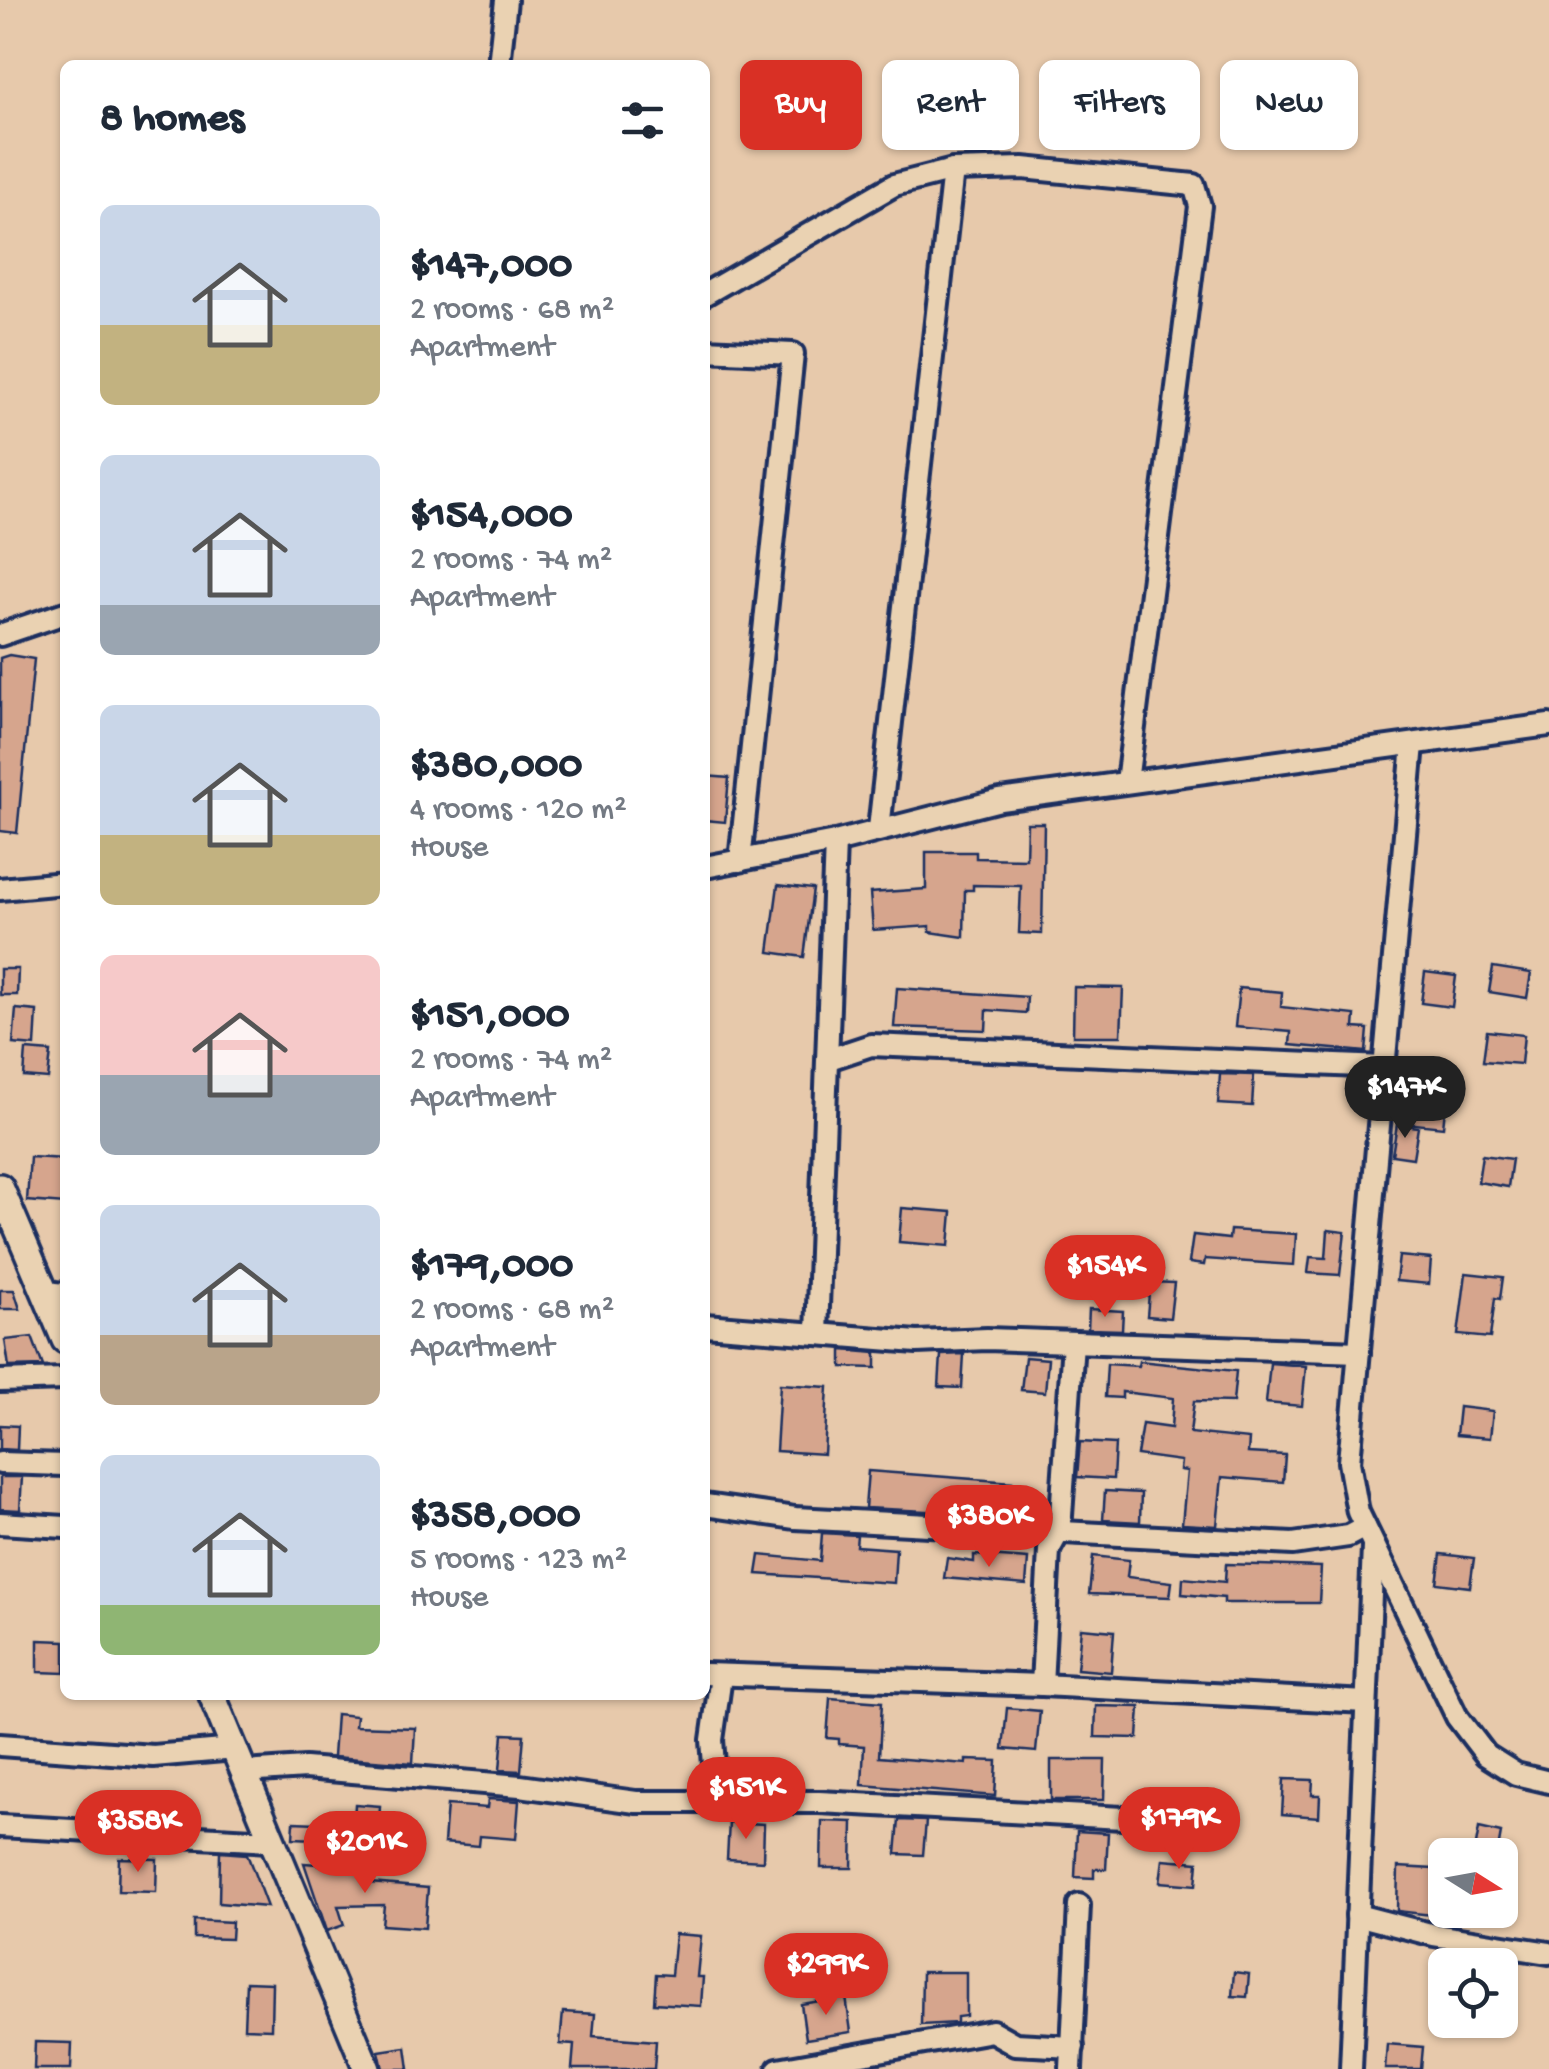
<!DOCTYPE html>
<html lang="en">
<head>
<meta charset="utf-8">
<style>
	:root { --surface:#fff; --page:#f2f2f3; --text:#1f2937; --muted:#747a83; --accent:#d93025 }
	body { margin:0; font-family:"Gochi Hand",sans-serif; background:var(--page); color:var(--text); height:100vh; display:flex; flex-direction:column; font-size:38px; white-space:nowrap }
	* { box-sizing:border-box; margin:0 }
	p { font-size:32px; color:var(--muted) }
	.icon { flex:none; width:55px; height:55px; fill:none; stroke:currentColor; stroke-width:2; stroke-linecap:round; stroke-linejoin:round }
	.map { position:relative; flex:1; overflow:hidden }
	.panel { position:absolute; left:60px; top:60px; width:650px; height:1640px; display:flex; flex-direction:column; background:var(--surface); border-radius:15px; box-shadow:0 2px 8px #0004 }
	.panel>* { flex:none }
	.banner { position:absolute; left:740px; top:60px; width:658px; height:90px; display:flex; gap:20px }
	.needle { width:65px; rotate:101deg }
	.buttons { position:absolute; left:1428px; top:1838px; display:grid; gap:20px }
	.buttons a { display:grid; place-items:center; width:90px; height:90px; border-radius:15px; background:var(--surface); box-shadow:0 2px 8px #0004; font-size:50px }
	.price { position:absolute; translate:-50% -85px; padding:0 22px; border-radius:35px; background:var(--accent); color:#fff; font-size:32px; line-height:65px; filter:drop-shadow(0 2px 5px #0008) }
	.price::after { content:''; position:absolute; left:50%; top:60px; width:30px; height:22px; margin-left:-15px; background:inherit; clip-path:polygon(0 0,100% 0,50% 100%) }
	.price.current { background:#222; color:#fff }
	ul { padding:0; list-style:none }
	li { display:flex; align-items:center; gap:30px; height:250px; padding:0 40px }
	li span { display:grid; place-items:center; flex:none; width:280px; height:200px; border-radius:15px; color:#555 }
	li>.icon { margin-inline-start:auto }
	span .icon { width:120px; height:120px; fill:#fffc; stroke-width:1 }
	li b { font-size:42px }
	h2 { display:flex; justify-content:space-between; align-items:center; height:120px; padding:0 40px; font-size:42px }
	.chip { padding:0 35px; border-radius:15px; background:var(--surface); box-shadow:0 2px 8px #0004; font-size:35px; line-height:90px }
	.chip.current { background:var(--accent); color:#fff }
	.map>svg:first-child { display:block }
	.building { fill:#d6a58d; stroke:#1b2f5e; stroke-width:2.5 }
	.lines { fill:none; stroke-linecap:round; stroke-linejoin:round }
	.minor-casing { stroke:#1b2f5e; stroke-width:28 }
	.tertiary-casing { stroke:#1b2f5e; stroke-width:32 }
	.minor { stroke:#ead2b2; stroke-width:20 }
	.tertiary { stroke:#ead2b2; stroke-width:25 }
</style>
</head>
<body>
<div class="map">
<svg width="1549" height="2069" viewBox="0 0 1549 2069">
	<rect width="100%" height="100%" fill="#e7c9ab"/>
	<filter id="ink" filterUnits="userSpaceOnUse"><feTurbulence type="fractalNoise" baseFrequency=".01" numOctaves="2"/><feDisplacementMap in="SourceGraphic" scale="20" xChannelSelector="R" yChannelSelector="G"/><feConvolveMatrix kernelMatrix="1 2 1 2 8 2 1 2 1" color-interpolation-filters="sRGB"/></filter>
	<g filter="url(#ink)">
		<!-- building -->
		<g class="building">
			<polygon points="9,655 34,659 17,833 0,831 0,658"/>
			<polygon points="705,776 729,778 725,822 705,820"/>
			<polygon points="1027,823 1044,823 1042,934 1019,933 1021,886 973,885 973,890 965,890 964,937 930,932 930,926 873,930 870,893 926,889 926,852 976,852 976,858 1026,859"/>
			<polygon points="778,885 813,889 804,957 769,952"/>
			<polygon points="1493,967 1531,973 1527,998 1489,992"/>
			<polygon points="0,969 18,969 17,995 0,995"/>
			<polygon points="1425,972 1456,976 1452,1007 1421,1003"/>
			<polygon points="1074,987 1123,988 1121,1036 1073,1036"/>
			<polygon points="897,988 1027,997 1026,1013 987,1010 986,1030 894,1027"/>
			<polygon points="1239,988 1282,992 1281,1007 1355,1015 1354,1028 1368,1029 1366,1052 1290,1045 1291,1032 1235,1027"/>
			<polygon points="16,1009 37,1011 35,1046 13,1044"/>
			<polygon points="1487,1031 1524,1035 1521,1064 1483,1061"/>
			<polygon points="26,1050 51,1052 48,1079 24,1077"/>
			<polygon points="1220,1074 1254,1075 1252,1106 1218,1104"/>
			<polygon points="1408,1095 1446,1099 1443,1127 1405,1123"/>
			<polygon points="1397,1124 1418,1127 1413,1158 1392,1155"/>
			<polygon points="1482,1155 1512,1159 1508,1187 1478,1182"/>
			<polygon points="30,1157 65,1159 65,1204 27,1201"/>
			<polygon points="902,1208 952,1212 949,1246 899,1242"/>
			<polygon points="1230,1230 1296,1234 1294,1265 1205,1259 1204,1265 1189,1263 1193,1235 1229,1239"/>
			<polygon points="1328,1230 1345,1232 1340,1275 1308,1273 1310,1257 1326,1258"/>
			<polygon points="1399,1256 1431,1259 1429,1284 1396,1281"/>
			<polygon points="1466,1273 1503,1277 1500,1299 1495,1298 1490,1338 1458,1335"/>
			<polygon points="1150,1282 1174,1283 1170,1318 1147,1316"/>
			<polygon points="0,1290 14,1290 20,1309 0,1309"/>
			<polygon points="1089,1309 1123,1311 1122,1330 1088,1329"/>
			<polygon points="32,1337 43,1366 9,1367 5,1340"/>
			<polygon points="842,1350 876,1353 876,1368 842,1367"/>
			<polygon points="964,1354 962,1388 939,1387 941,1355"/>
			<polygon points="1025,1357 1048,1359 1045,1392 1021,1390"/>
			<polygon points="1139,1361 1236,1371 1233,1402 1194,1401 1190,1433 1249,1439 1248,1453 1285,1455 1283,1482 1222,1477 1217,1526 1182,1524 1187,1471 1180,1470 1181,1461 1137,1455 1142,1424 1171,1428 1173,1398 1122,1392 1122,1398 1105,1397 1107,1364 1138,1366"/>
			<polygon points="1270,1363 1306,1366 1302,1406 1266,1403"/>
			<polygon points="780,1384 828,1387 824,1454 776,1451"/>
			<polygon points="1459,1407 1493,1411 1490,1438 1456,1435"/>
			<polygon points="0,1425 18,1426 17,1450 0,1449"/>
			<polygon points="1080,1442 1115,1444 1113,1479 1077,1477"/>
			<polygon points="868,1471 1012,1482 1008,1515 865,1508"/>
			<polygon points="0,1477 22,1477 20,1510 0,1509"/>
			<polygon points="1105,1491 1141,1493 1140,1522 1103,1520"/>
			<polygon points="822,1533 857,1535 856,1546 896,1549 894,1583 757,1574 760,1555 820,1561"/>
			<polygon points="1441,1554 1474,1558 1470,1587 1437,1583"/>
			<polygon points="974,1555 1028,1559 1026,1585 944,1578 947,1558 974,1562"/>
			<polygon points="1093,1556 1129,1560 1127,1577 1172,1582 1170,1597 1089,1594"/>
			<polygon points="1226,1564 1321,1567 1319,1603 1224,1603 1224,1598 1182,1594 1183,1578 1225,1582"/>
			<polygon points="1081,1628 1114,1631 1111,1672 1077,1669"/>
			<polygon points="38,1640 65,1641 65,1673 38,1672"/>
			<polygon points="830,1698 882,1702 879,1757 966,1764 966,1760 997,1761 995,1796 862,1785 864,1746 839,1744 839,1739 827,1738"/>
			<polygon points="1096,1706 1140,1707 1138,1738 1095,1737"/>
			<polygon points="1007,1708 1040,1711 1036,1752 1003,1749"/>
			<polygon points="336,1714 356,1716 355,1726 415,1728 413,1763 333,1757"/>
			<polygon points="503,1734 524,1735 521,1771 500,1770"/>
			<polygon points="1051,1760 1105,1760 1104,1800 1051,1800"/>
			<polygon points="728,1763 755,1765 753,1788 730,1787"/>
			<polygon points="1284,1779 1313,1780 1312,1795 1320,1795 1319,1817 1282,1814"/>
			<polygon points="488,1799 519,1801 516,1839 480,1836 479,1846 444,1843 447,1805 487,1808"/>
			<polygon points="355,1804 380,1806 378,1840 353,1838"/>
			<polygon points="899,1820 926,1821 923,1855 896,1854"/>
			<polygon points="822,1821 853,1822 852,1868 821,1868"/>
			<polygon points="294,1822 317,1823 316,1839 293,1838"/>
			<polygon points="729,1822 764,1824 763,1861 727,1859"/>
			<polygon points="1479,1828 1501,1833 1497,1855 1475,1851"/>
			<polygon points="1077,1831 1108,1833 1106,1869 1094,1869 1094,1878 1075,1877"/>
			<polygon points="220,1852 247,1854 267,1907 219,1903"/>
			<polygon points="119,1858 157,1859 156,1892 118,1891"/>
			<polygon points="1163,1859 1198,1862 1196,1885 1160,1882"/>
			<polygon points="304,1863 371,1868 371,1883 428,1888 425,1928 382,1925 384,1905 338,1906 344,1925 327,1931"/>
			<polygon points="1398,1867 1434,1869 1432,1915 1397,1911"/>
			<polygon points="194,1920 232,1922 231,1939 194,1938"/>
			<polygon points="675,1934 701,1936 697,1977 703,1977 701,2006 654,2003 656,1974 671,1975"/>
			<polygon points="922,1972 966,1972 966,2016 957,2017 957,2023 921,2025"/>
			<polygon points="1234,1972 1249,1974 1247,1997 1232,1996"/>
			<polygon points="246,1982 272,1983 271,2029 244,2028"/>
			<polygon points="846,1997 851,2032 806,2039 801,2004"/>
			<polygon points="563,2012 595,2014 593,2036 656,2041 654,2069 572,2069 574,2045 560,2044"/>
			<polygon points="35,2042 72,2043 71,2069 34,2069"/>
			<polygon points="1387,2044 1423,2047 1421,2069 1385,2069"/>
			<polygon points="406,2047 409,2069 383,2069 379,2051"/>
		</g>
		<g class="lines">
			<!-- minor casing -->
			<g class="minor-casing">
				<g id="minor">
					<polyline points="499,65 506,0"/>
					<polyline points="705,294 894,185 953,170 1023,168 1194,185 1200,206 1127,782"/>
					<polyline points="705,350 793,354 740,861"/>
					<polyline points="0,635 65,613"/>
					<polyline points="1413,744 1349,1462 1358,1512 1457,1717 1486,1755 1516,1774 1549,1782"/>
					<polyline points="879,829 953,170"/>
					<polyline points="705,867 835,842 1000,800 1549,725"/>
					<polyline points="0,889 65,883"/>
					<polyline points="829,1059 871,1045 1384,1067"/>
					<polyline points="44,1292 65,1294"/>
					<polyline points="705,1325 917,1342 987,1339 1359,1352"/>
					<polyline points="817,1334 835,842"/>
					<polyline points="0,1381 65,1379"/>
					<polyline points="0,1463 65,1465"/>
					<polyline points="705,1505 795,1518 1293,1544 1348,1536 1365,1527"/>
					<polyline points="0,1523 65,1527"/>
					<polyline points="705,1674 1042,1685 1366,1702"/>
					<polyline points="1042,1685 1049,1550 1060,1530 1073,1342"/>
					<polyline points="0,1745 153,1756 235,1749"/>
					<polyline points="244,1772 305,1768 520,1786 636,1802 819,1802 1123,1818"/>
					<polyline points="717,1801 712,1740 721,1676"/>
					<polyline points="0,1826 270,1841"/>
					<polyline points="1357,1915 1434,1935 1549,1953"/>
					<polyline points="778,2069 992,2031 1015,2044 1073,2047"/>
					<polyline points="1071,2069 1079,1905"/>
					<polyline points="1351,2069 1373,1547"/>
				</g>
			</g>
			<!-- tertiary casing -->
			<g class="tertiary-casing">
				<g id="tertiary">
					<polyline points="0,1187 65,1340"/>
					<polyline points="212,1695 367,2069"/>
				</g>
			</g>
			<!-- minor -->
			<use href="#minor" class="minor"/>
			<!-- tertiary -->
			<use href="#tertiary" class="tertiary"/>
		</g>
	</g>
</svg>
<div class="buttons">
<a><svg class="needle" viewBox="-14 -14 28 28"><path d="M0-13l5 13h-10z" fill="#e53935"/><path d="M0 13l5-13h-10z" fill="#747a83"/></svg></a>
<a><svg class="icon" aria-label="locate" viewBox="0 0 24 24"><circle cx="12" cy="12" r="6"/><path d="M12 2v4M12 18v4M2 12h4M18 12h4"/></svg></a>
</div>
<b class="price current" style="left:1405px;top:1141px">$147K</b>
<b class="price" style="left:1105px;top:1320px">$154K</b>
<b class="price" style="left:989px;top:1570px">$380K</b>
<b class="price" style="left:746px;top:1842px">$151K</b>
<b class="price" style="left:1179px;top:1872px">$179K</b>
<b class="price" style="left:138px;top:1875px">$358K</b>
<b class="price" style="left:365px;top:1896px">$201K</b>
<b class="price" style="left:826px;top:2018px">$299K</b>
<div class="banner">
<a class="chip current">Buy</a>
<a class="chip">Rent</a>
<a class="chip">Filters</a>
<a class="chip">New</a>
</div>
<section class="panel">
<h2>8 homes<svg class="icon" aria-label="filters" viewBox="0 0 24 24"><path d="M4 7h16M4 17h16"/><circle cx="9" cy="7" r="2"/><circle cx="15" cy="17" r="2"/></svg></h2>
<ul>
<li><span style="background:linear-gradient(#c9d6e8 60%,#c2b280 0)"><svg class="icon" aria-label="home" viewBox="0 0 24 24"><path d="M3 11l9-7 9 7M6 9v11h12V9"/></svg></span><div><b>$147,000</b><p>2 rooms · 68 m²</p><p>Apartment</p></div></li>
<li><span style="background:linear-gradient(#c9d6e8 75%,#9aa5b1 0)"><svg class="icon" aria-label="home" viewBox="0 0 24 24"><path d="M3 11l9-7 9 7M6 9v11h12V9"/></svg></span><div><b>$154,000</b><p>2 rooms · 74 m²</p><p>Apartment</p></div></li>
<li><span style="background:linear-gradient(#c9d6e8 65%,#c2b280 0)"><svg class="icon" aria-label="home" viewBox="0 0 24 24"><path d="M3 11l9-7 9 7M6 9v11h12V9"/></svg></span><div><b>$380,000</b><p>4 rooms · 120 m²</p><p>House</p></div></li>
<li><span style="background:linear-gradient(#f6c9c9 60%,#9aa5b1 0)"><svg class="icon" aria-label="home" viewBox="0 0 24 24"><path d="M3 11l9-7 9 7M6 9v11h12V9"/></svg></span><div><b>$151,000</b><p>2 rooms · 74 m²</p><p>Apartment</p></div></li>
<li><span style="background:linear-gradient(#c9d6e8 65%,#b9a48a 0)"><svg class="icon" aria-label="home" viewBox="0 0 24 24"><path d="M3 11l9-7 9 7M6 9v11h12V9"/></svg></span><div><b>$179,000</b><p>2 rooms · 68 m²</p><p>Apartment</p></div></li>
<li><span style="background:linear-gradient(#c9d6e8 75%,#8fb573 0)"><svg class="icon" aria-label="home" viewBox="0 0 24 24"><path d="M3 11l9-7 9 7M6 9v11h12V9"/></svg></span><div><b>$358,000</b><p>5 rooms · 123 m²</p><p>House</p></div></li>
</ul>
</section>
</div>
</body>
</html>
